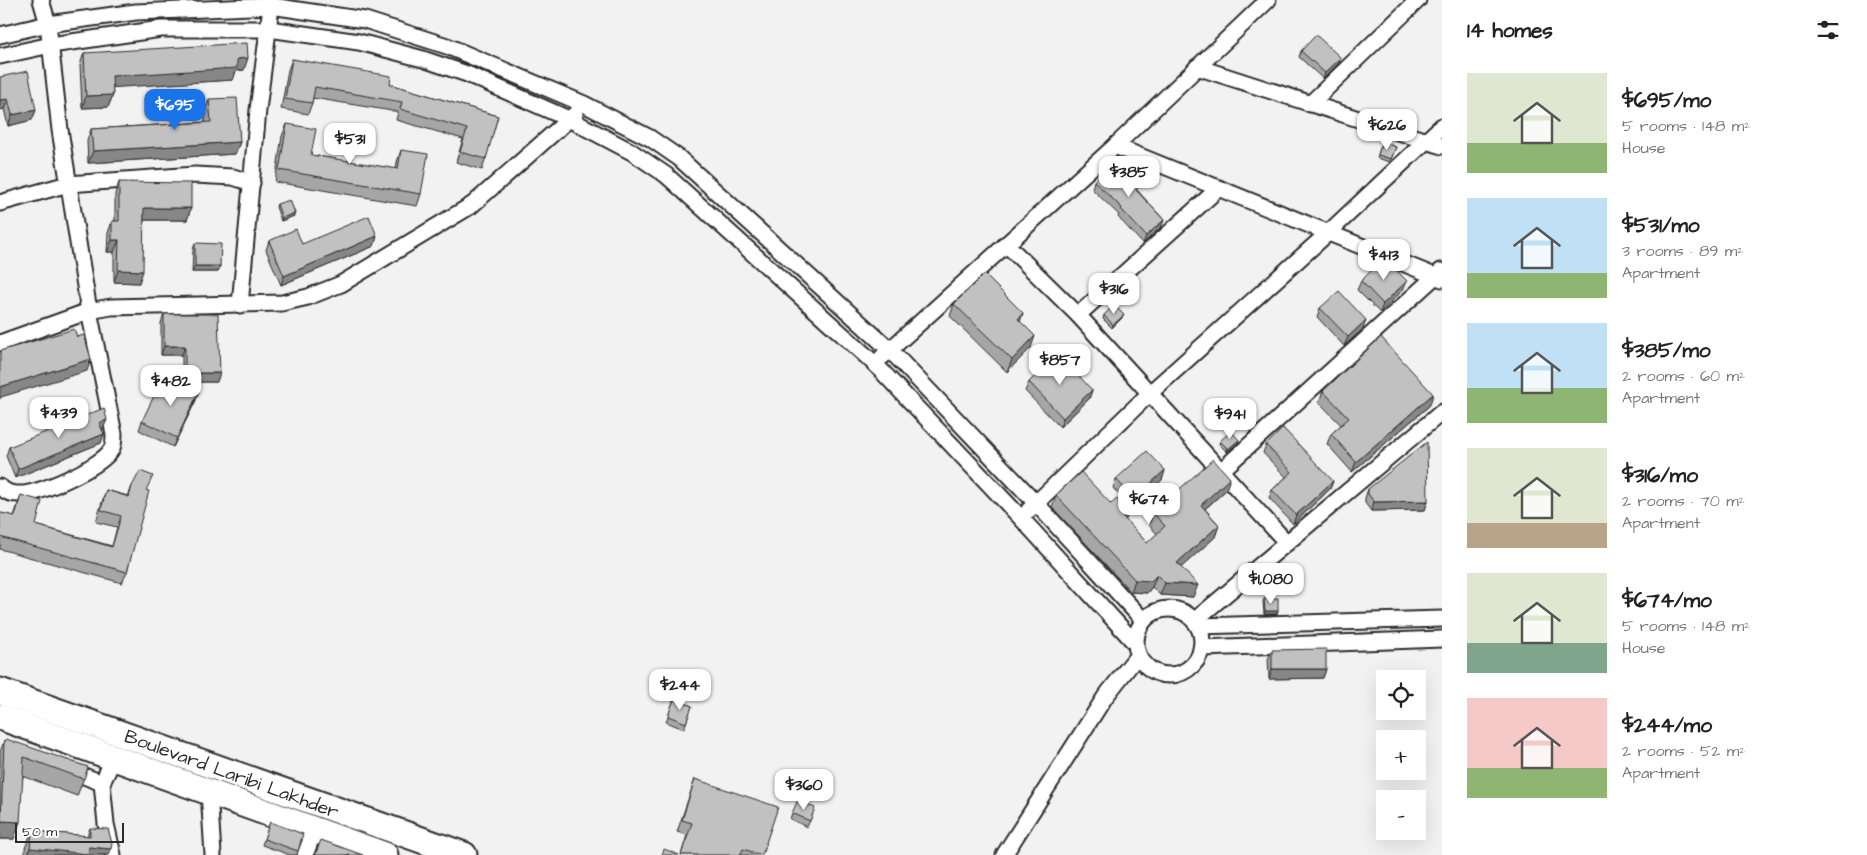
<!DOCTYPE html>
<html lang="en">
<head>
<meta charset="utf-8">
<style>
	:root { --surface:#fff; --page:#f2f2f2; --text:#222; --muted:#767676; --accent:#1a73e8 }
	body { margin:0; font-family:"Architects Daughter",sans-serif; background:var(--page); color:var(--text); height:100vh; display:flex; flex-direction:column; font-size:19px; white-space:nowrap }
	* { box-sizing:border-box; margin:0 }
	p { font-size:16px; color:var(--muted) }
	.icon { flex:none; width:28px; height:28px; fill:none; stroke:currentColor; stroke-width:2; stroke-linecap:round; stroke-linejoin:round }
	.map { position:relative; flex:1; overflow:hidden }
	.side { display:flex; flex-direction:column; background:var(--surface); width:425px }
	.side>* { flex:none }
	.controls { position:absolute; left:1376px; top:670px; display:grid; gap:10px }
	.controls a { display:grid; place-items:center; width:50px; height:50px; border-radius:0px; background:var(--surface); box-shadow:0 5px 20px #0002; font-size:25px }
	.scale { position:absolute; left:15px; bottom:12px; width:109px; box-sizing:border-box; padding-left:5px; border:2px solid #2b2b2b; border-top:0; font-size:14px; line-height:18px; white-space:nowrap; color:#2b2b2b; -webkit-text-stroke:4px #fff; paint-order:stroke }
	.price { position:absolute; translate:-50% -42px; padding:0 11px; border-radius:10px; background:#fff; color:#222; font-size:16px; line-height:32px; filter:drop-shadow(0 1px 2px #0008) }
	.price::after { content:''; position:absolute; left:50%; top:30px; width:15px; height:11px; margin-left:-8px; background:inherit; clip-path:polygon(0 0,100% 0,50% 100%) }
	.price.on { background:var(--accent); color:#fff }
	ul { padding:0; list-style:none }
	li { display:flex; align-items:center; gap:15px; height:125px; padding:0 25px }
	li span { display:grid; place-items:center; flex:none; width:140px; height:100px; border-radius:0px; color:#555 }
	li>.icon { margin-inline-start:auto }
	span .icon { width:60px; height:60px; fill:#fffc; stroke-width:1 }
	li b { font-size:21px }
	h2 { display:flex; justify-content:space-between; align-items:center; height:60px; padding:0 25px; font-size:21px }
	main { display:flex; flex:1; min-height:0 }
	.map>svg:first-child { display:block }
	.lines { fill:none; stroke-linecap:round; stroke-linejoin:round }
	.minor-casing { stroke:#2b2b2b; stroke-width:19 }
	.primary-casing { stroke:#2b2b2b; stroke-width:29 }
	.minor { stroke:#fff; stroke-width:15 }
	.primary { stroke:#fff; stroke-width:25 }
	.wall { fill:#a6a6a6; stroke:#2b2b2b }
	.shaded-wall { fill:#878787; stroke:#2b2b2b }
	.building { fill:#c1c1c1; stroke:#2b2b2b }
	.labels { text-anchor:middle; stroke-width:4; stroke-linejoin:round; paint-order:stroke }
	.street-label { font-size:19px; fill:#2b2b2b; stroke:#fff }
</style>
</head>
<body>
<main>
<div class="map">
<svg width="1442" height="855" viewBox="0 0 1442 855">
	<rect width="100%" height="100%" fill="#f2f2f2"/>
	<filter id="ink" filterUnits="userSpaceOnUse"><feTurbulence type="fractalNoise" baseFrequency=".02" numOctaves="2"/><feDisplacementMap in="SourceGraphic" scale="10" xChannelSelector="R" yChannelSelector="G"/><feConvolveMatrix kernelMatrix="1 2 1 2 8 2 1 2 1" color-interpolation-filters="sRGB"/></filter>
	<g filter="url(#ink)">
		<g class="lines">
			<!-- minor casing -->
			<g class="minor-casing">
				<g id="minor">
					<polyline points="0,35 48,24 136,12 271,6 365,20 447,46 584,104 650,138 679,158 890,350 1036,503 1143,620"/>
					<polyline points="0,56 51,45 161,29 269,29 359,42 423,59 467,74 571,120 632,152 666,175 875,364 1021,518 1135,643"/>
					<polyline points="1197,67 1442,146"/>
					<polyline points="1310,104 1418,0"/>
					<polyline points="1115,146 1442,279"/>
					<polyline points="0,203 68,184 195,175 233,177 252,183"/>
					<polyline points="1006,244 1078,315 1287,543"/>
					<polyline points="240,305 258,110 271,6"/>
					<polyline points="1078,315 1219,188"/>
					<polyline points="0,343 89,311 111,307 282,303 308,297 341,284 472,205 575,114"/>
					<polyline points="882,357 1115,146 1268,0"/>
					<polyline points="1222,470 1441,271"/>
					<path d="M0 487C6 492 10 494 18 494 37 496 101 467 111 450 114 446 114 439 114 434L89 311 60 130 48 24 41 0"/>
					<polyline points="1029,510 1150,393 1328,233 1442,126"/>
					<circle cx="1169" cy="642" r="33"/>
					<polyline points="1194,621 1442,412"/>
					<polyline points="1198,626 1442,619"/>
					<polyline points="1201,648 1442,639"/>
					<polyline points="66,769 102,783 114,758"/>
					<polyline points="102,783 106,824 113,855"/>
					<polyline points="209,791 213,855"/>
					<polyline points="305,855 315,829"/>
					<polyline points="1004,855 1105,697 1138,655"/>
				</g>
			</g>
			<!-- primary casing -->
			<g class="primary-casing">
				<g id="primary">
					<polyline points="0,691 464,855"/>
					<polyline points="0,717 385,855"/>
				</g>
			</g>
			<!-- minor -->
			<use href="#minor" class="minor"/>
			<!-- primary -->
			<use href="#primary" class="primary"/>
		</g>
		<!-- wall -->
		<g class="wall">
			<polygon points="1301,51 1341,58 1338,64 1323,79 1299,57"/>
			<polygon points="84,53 244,70 236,71 233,80 112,87 113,95 108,107 82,108 80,65"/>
			<polygon points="292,59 390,84 498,116 482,170 456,162 463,139 396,120 398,112 313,98 312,103 308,114 281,109 288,70"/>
			<polygon points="0,77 36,110 32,120 8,126 4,109 0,110"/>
			<polygon points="209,99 240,142 235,154 88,163 87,141 91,129 205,122 205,111"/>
			<polygon points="287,124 311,155 396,169 397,162 401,150 421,194 417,206 275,182 282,136"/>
			<polygon points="1382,142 1396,147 1390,162 1377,158"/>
			<polygon points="1094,181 1138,191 1164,220 1161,227 1143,244 1118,217 1119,215 1092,189"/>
			<polygon points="119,182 191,208 187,220 144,220 139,283 114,282 114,252 107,252 108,233 112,221 115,221 115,194"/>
			<polygon points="277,204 294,216 281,221 276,207"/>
			<polygon points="377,236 374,246 281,285 266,250 269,241 302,244"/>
			<polygon points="195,243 220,266 218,272 192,272 193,250"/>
			<polygon points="1361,281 1403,290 1380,313 1357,290"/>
			<polygon points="954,304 1023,313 1020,321 1031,348 1007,372 950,316"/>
			<polygon points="1320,308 1363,329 1344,346 1317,317"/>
			<polygon points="164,314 217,382 182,382 182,355 161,355 161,323"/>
			<polygon points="1104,315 1122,318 1112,328 1103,319"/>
			<polygon points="1029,382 1092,390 1089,399 1060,427 1025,391"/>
			<polygon points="1323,391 1430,405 1352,472 1327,444 1331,434 1341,425 1319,402"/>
			<polygon points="157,397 196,400 173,447 139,430 142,421"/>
			<polygon points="102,429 101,443 15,478 6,456 9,447 103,429"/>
			<polygon points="1220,441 1238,443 1227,452 1219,444"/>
			<polygon points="1266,445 1333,481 1330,489 1293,524 1269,498 1272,490 1286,477 1263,453"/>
			<polygon points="1165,470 1162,480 1131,508 1113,488 1116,479"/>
			<polygon points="132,486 147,491 127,572 122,583 0,549 0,512 1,513 14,516 21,495 36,525 112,546 117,527 96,522 102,502 106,490 128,496"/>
			<polygon points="1368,489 1428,501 1425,510 1371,511 1365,503 1365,498"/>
			<polygon points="1226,490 1205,509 1219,525 1215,537 1181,567 1193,597 1160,595 1152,587 1147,593 1131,592 1052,507 1056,495 1111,504 1129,512 1125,520 1147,543 1157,534 1149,525 1153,513"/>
			<polygon points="1264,599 1277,614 1264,614 1263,602"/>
			<polygon points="1272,650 1326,669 1323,678 1269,679 1268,659"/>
			<polygon points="674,699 692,706 684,729 666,722"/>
			<polygon points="4,741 88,767 77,796 23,776 14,839 0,839 0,752"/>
			<polygon points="695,779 762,855 681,855 687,835 677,832"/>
			<polygon points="792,813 813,814 807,827 790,819"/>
			<polygon points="270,822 298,851 297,855 290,855 262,845"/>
			<polygon points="90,828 111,849 109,855 25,855 25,848 32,831 87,836"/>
		</g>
		<!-- shaded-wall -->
		<g class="shaded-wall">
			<polygon points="248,58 244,70 236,71 233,80 107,88 112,76 237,59"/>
			<polygon points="1341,58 1338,64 1323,79 1325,73"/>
			<polygon points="113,95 108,107 82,108 86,96"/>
			<polygon points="8,99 4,109 0,110 0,100"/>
			<polygon points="36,110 32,120 8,126 12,115"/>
			<polygon points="240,142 235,154 88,163 93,151"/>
			<polygon points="144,208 191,208 187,220 139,220"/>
			<polygon points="295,213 294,216 281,221 282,218"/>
			<polygon points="1164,220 1161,227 1143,244 1146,236"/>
			<polygon points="377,236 374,246 281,285 284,276"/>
			<polygon points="112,240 119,240 114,252 107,252"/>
			<polygon points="195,266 220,266 218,272 192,272"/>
			<polygon points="118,270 143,271 139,283 114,282"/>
			<polygon points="1407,281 1403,290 1380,313 1383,304"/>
			<polygon points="1023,313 1019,325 1018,319"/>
			<polygon points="1124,315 1122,318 1112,328 1113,325"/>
			<polygon points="1366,320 1363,329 1344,346 1348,337"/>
			<polygon points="1035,336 1031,348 1007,372 1012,360"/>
			<polygon points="164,346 185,346 182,355 161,355"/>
			<polygon points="91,359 87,371 1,397 0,399 0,387"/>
			<polygon points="185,373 220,373 217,382 182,382"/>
			<polygon points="1092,390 1089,399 1060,427 1063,418"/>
			<polygon points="199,391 196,400 173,447 177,438"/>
			<polygon points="1433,394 1430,405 1352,472 1356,462"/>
			<polygon points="107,420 103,429 96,432 99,423"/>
			<polygon points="104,434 101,443 15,478 18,469"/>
			<polygon points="1239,440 1238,443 1227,452 1228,449"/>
			<polygon points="1165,470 1162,480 1131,508 1134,499"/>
			<polygon points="1230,478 1226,490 1196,517 1201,505"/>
			<polygon points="1333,481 1330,489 1293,524 1296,515"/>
			<polygon points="1428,501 1425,510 1371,511 1374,502"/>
			<polygon points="1129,512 1124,524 1123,517"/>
			<polygon points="1219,525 1215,537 1173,575 1177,563"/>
			<polygon points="1157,575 1152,587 1147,593 1131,592 1135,580"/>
			<polygon points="1165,583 1198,585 1193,597 1160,595"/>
			<polygon points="1265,611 1278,611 1277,614 1264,614"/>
			<polygon points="1272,669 1326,669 1323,678 1269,679"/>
			<polygon points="1,821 20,822 14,839 0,839 0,824"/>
			<polygon points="89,847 111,849 109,855 28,855 30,848"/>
		</g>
		<!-- building -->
		<g class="building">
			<polygon points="1316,35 1341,58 1325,73 1301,51"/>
			<polygon points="247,43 248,58 237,59 237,68 112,76 113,95 86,96 84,53"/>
			<polygon points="292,59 391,76 390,84 498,116 486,159 460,152 467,129 400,109 402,102 315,87 312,103 285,99"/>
			<polygon points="28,71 36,110 12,115 8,99 0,100 0,77"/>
			<polygon points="237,98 240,142 93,151 91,129 211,122 209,99"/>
			<polygon points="287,124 316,129 311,155 398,169 401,150 428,154 421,194 279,170"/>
			<polygon points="1382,142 1396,147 1391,159 1378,155"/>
			<polygon points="1114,161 1140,186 1136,190 1164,220 1146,236 1121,209 1122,208 1094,181"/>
			<polygon points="119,182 191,183 191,208 144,208 143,271 118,270 119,240 112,240 112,221 119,221"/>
			<polygon points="290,200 295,213 282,218 277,204"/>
			<polygon points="369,216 377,236 284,276 269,241 296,229 302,244"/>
			<polygon points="195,243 221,244 220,266 195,266"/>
			<polygon points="1384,258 1407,281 1383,304 1361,281"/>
			<polygon points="984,274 1023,313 1018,319 1035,336 1012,360 954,304"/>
			<polygon points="1339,291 1366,320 1348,337 1320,308"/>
			<polygon points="1114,305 1124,315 1113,325 1104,315"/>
			<polygon points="164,314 218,314 220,373 185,373 185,346 164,346"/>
			<polygon points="74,329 77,337 84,335 91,359 0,387 0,351"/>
			<polygon points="1381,337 1433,394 1356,462 1331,434 1349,418 1323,391"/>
			<polygon points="1058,354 1092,390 1063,418 1029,382"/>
			<polygon points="167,376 199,391 177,438 142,421 154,396 157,397"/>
			<polygon points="104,408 107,420 99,423 104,434 18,469 9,447"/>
			<polygon points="1283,428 1333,481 1296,515 1272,490 1292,472 1266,445"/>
			<polygon points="1231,431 1239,440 1228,449 1220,441"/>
			<polygon points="1427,442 1428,501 1374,502 1368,494 1368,489"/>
			<polygon points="1147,451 1165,470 1134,499 1116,479"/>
			<polygon points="1213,459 1230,478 1201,505 1219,525 1177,563 1198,585 1165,583 1157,575 1151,581 1135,580 1056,495 1081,472 1111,504 1117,499 1129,512 1123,517 1147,543 1165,526 1153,513"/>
			<polygon points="140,471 153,476 146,490 149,491 127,572 0,537 0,512 1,513 15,516 21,495 42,501 36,525 112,547 121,516 101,510 106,490 129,497 132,486"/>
			<polygon points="1278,598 1278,611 1265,611 1264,599"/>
			<polygon points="1326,649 1326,669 1272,669 1272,650"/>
			<polygon points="674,699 692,706 686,723 668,716"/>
			<polygon points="6,739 88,767 84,779 24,757 20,822 1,821 4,741"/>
			<polygon points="695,779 778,807 762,855 743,849 740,855 681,855 692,823 682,820"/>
			<polygon points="798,800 815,808 810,821 792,813"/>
			<polygon points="270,822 303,834 298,851 264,839"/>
			<polygon points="90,828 108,829 112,843 111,849 89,847 88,854 30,848 32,831 90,836"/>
			<polygon points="321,840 363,855 315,855"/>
			<polygon points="664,849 679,855 662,855"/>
		</g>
	</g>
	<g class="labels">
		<!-- street labels -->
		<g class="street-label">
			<text transform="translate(232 773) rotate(20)" y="7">Boulevard Laribi Lakhder</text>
		</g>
	</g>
</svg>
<div class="controls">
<a><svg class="icon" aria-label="locate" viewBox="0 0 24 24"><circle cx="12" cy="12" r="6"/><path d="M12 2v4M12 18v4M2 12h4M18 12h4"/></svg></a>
<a>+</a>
<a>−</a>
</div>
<div class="scale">50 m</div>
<b class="price on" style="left:175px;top:131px">$695</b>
<b class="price" style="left:1387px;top:151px">$626</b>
<b class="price" style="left:350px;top:165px">$531</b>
<b class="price" style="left:1129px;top:198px">$385</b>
<b class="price" style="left:1384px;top:281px">$413</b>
<b class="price" style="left:1114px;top:315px">$316</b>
<b class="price" style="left:1060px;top:386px">$857</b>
<b class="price" style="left:171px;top:407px">$482</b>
<b class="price" style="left:59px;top:439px">$439</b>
<b class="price" style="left:1230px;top:440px">$941</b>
<b class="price" style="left:1149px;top:525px">$674</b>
<b class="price" style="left:1271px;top:605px">$1,080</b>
<b class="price" style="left:680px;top:711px">$244</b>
<b class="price" style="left:804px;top:811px">$360</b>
</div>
<section class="side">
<h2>14 homes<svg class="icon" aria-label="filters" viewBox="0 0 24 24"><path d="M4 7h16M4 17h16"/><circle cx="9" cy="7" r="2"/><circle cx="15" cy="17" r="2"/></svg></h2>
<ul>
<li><span style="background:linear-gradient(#dfe7d0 70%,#8fb573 0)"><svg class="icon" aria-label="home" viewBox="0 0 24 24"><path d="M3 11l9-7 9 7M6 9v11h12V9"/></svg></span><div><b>$695/mo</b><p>5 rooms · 148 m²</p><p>House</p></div></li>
<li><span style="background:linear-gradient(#bfe0f5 75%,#8fb573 0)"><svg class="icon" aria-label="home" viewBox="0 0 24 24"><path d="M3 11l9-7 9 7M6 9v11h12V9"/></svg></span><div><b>$531/mo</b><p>3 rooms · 89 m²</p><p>Apartment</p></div></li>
<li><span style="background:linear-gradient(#bfe0f5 65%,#8fb573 0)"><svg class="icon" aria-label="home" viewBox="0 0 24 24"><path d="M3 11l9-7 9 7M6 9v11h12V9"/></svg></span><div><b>$385/mo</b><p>2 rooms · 60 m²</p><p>Apartment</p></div></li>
<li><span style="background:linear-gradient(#dfe7d0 75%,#b9a48a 0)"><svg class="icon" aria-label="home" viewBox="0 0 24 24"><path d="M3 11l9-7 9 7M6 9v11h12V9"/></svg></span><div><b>$316/mo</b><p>2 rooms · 70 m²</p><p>Apartment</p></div></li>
<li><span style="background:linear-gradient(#dfe7d0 70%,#7fa58c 0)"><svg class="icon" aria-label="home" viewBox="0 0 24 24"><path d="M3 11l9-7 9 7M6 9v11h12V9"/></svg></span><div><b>$674/mo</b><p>5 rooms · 148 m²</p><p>House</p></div></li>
<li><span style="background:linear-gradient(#f6c9c9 70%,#8fb573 0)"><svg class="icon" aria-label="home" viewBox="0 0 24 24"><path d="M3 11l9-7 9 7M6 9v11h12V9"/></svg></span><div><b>$244/mo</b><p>2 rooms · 52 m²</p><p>Apartment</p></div></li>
</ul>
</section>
</main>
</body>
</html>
